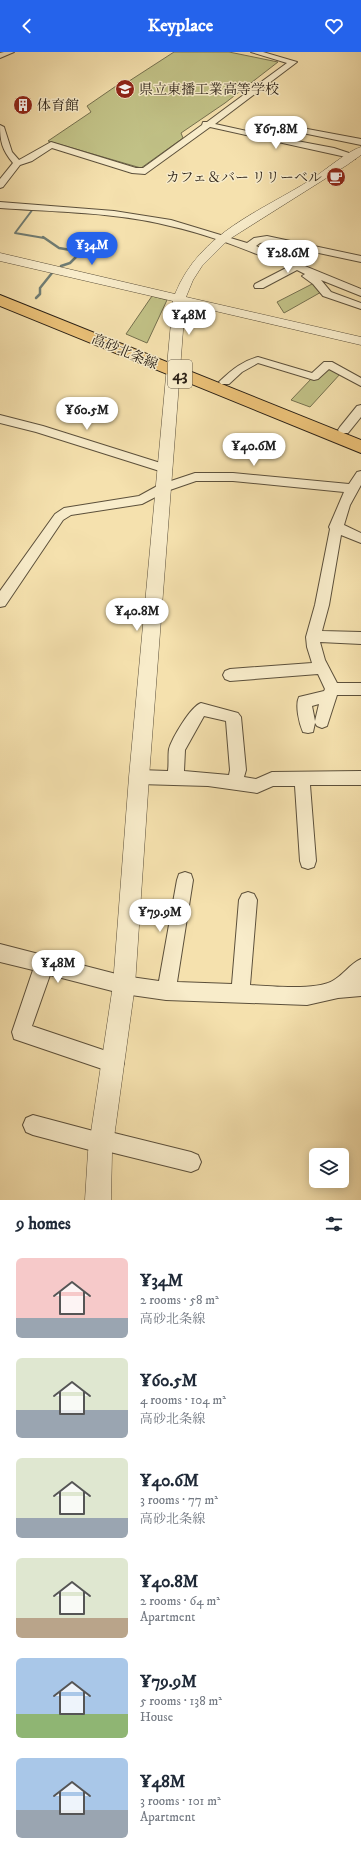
<!DOCTYPE html>
<html lang="en">
<head>
<meta charset="utf-8">
<style>
	:root { --surface:#fff; --page:#f2f2f3; --text:#1f2937; --muted:#747a83; --accent:#2563eb }
	body { margin:0; font-family:"IM FELL DW Pica","Noto Serif JP",serif; background:var(--page); color:var(--text); height:100vh; display:flex; flex-direction:column; font-size:15px; white-space:nowrap }
	* { box-sizing:border-box; margin:0 }
	p { font-size:13px; color:var(--muted) }
	.icon { flex:none; width:22px; height:22px; fill:none; stroke:currentColor; stroke-width:2; stroke-linecap:round; stroke-linejoin:round }
	.map { position:relative; height:1148px; overflow:hidden }
	.panel { display:flex; flex-direction:column; background:var(--surface); flex:1 }
	.panel>* { flex:none }
	.tools { position:absolute; left:309px; top:1096px; display:grid; gap:8px }
	.tools a { display:grid; place-items:center; width:40px; height:40px; border-radius:6px; background:var(--surface); box-shadow:0 2px 10px #0003; font-size:20px }
	.price { position:absolute; translate:-50% -34px; padding:0 9px; border-radius:14px; background:#fff; color:#222; font-size:13px; line-height:26px; filter:drop-shadow(0 1px 2px #0008) }
	.price::after { content:''; position:absolute; left:50%; top:24px; width:12px; height:9px; margin-left:-6px; background:inherit; clip-path:polygon(0 0,100% 0,50% 100%) }
	.price.selected { background:var(--accent); color:#fff }
	ul { padding:0; list-style:none }
	li { display:flex; align-items:center; gap:12px; height:100px; padding:0 16px }
	li span { display:grid; place-items:center; flex:none; width:112px; height:80px; border-radius:6px; color:#555 }
	li>.icon { margin-inline-start:auto }
	span .icon { width:48px; height:48px; fill:#fffc; stroke-width:1 }
	li b { font-size:17px }
	h2 { display:flex; justify-content:space-between; align-items:center; height:48px; padding:0 16px; font-size:17px }
	header { display:flex; justify-content:space-between; align-items:center; height:52px; padding:0 16px; background:var(--accent); color:#fff; font-size:18px; font-weight:800 }
	.map>svg:first-child { display:block }
	.green { fill:#c1c186; stroke:#75704e }
	.lines { fill:none; stroke-linecap:round; stroke-linejoin:round }
	.stream-far1 { stroke:#707d74; stroke-width:2 }
	.stream { stroke:#707d74; stroke-width:2.5 }
	.minor-casing { stroke:#5c503b; stroke-width:2 }
	.tertiary-casing { stroke:#5c503b; stroke-width:1 }
	.primary-casing { stroke:#291f15; stroke-width:2 }
	.minor { fill:#f8ecca; fill-rule:evenodd }
	.tertiary { fill:#f8ecca; fill-rule:evenodd }
	.primary { fill:#eac077; fill-rule:evenodd }
	.labels { text-anchor:middle; stroke-width:3; stroke-linejoin:round; paint-order:stroke }
	.far-poi-label { font-size:14px; fill:#291f15; stroke:#f8ecca; text-anchor:start }
	.far-street-label { font-size:14px; fill:#291f15; stroke:#f8ecca }
	.shield { fill:#f8ecca; stroke:#675c4b; stroke-width:1 }
	.shield-label { font-size:16px; font-weight:bold; fill:#291f15 }
</style>
</head>
<body>
<header><svg class="icon" aria-label="back" viewBox="0 0 24 24"><path d="M15 5l-7 7 7 7"/></svg>Keyplace<svg class="icon" aria-label="heart" viewBox="0 0 24 24"><path d="M12 20l-8-8c-3-5 5-10 8-4 3-6 11-1 8 4z"/></svg></header>
<div class="map">
<svg width="361" height="1148" viewBox="0 0 361 1148">
	<rect width="100%" height="100%" fill="#f5e1ae"/>
	<filter id="stains"><feTurbulence type="fractalNoise" baseFrequency=".005" numOctaves="4"/><feColorMatrix values="0 0 0 0 .2 0 0 0 0 .09 0 0 0 0 .02 0 0 0 .5 -.17"/></filter>
	<radialGradient id="worn" r=".72"><stop offset=".6" stop-color="#630" stop-opacity="0"/><stop offset="1" stop-color="#630" stop-opacity=".3"/></radialGradient>
	<!-- green -->
	<g class="green">
		<polygon points="174,0 229,0 278,10 225,51 181,81 183,86 141,116 48,89 91,60 87,54 119,32 123,33"/>
		<polygon points="314,231 323,239 284,261 277,250"/>
		<polygon points="152,244 167,248 147,291 126,282"/>
		<polygon points="329,315 341,321 310,355 291,348 312,326 317,327"/>
	</g>
	<g class="lines">
		<!-- stream-far1 -->
		<polyline class="stream-far1" points="33,157 15,181 44,186"/>
		<!-- stream -->
		<g class="stream">
			<polyline points="43,185 59,196 76,199 78,203 70,211 61,214"/>
			<polyline points="36,246 40,242 40,236 52,221"/>
		</g>
		<!-- minor casing -->
		<g class="minor-casing">
			<g id="minor">
				<polygon points="4,0 14,0 0,6 0,1"/>
				<path d="M251 0H263L297 10 215 72 274 85 283 73H286L361 87V93L288 78 281 86 334 96 355 103V107L210 75 145 122 132 121 52 96 32 109 20 113 3 135 0 136V127L13 111C2 98 0 89 0 73L4 75 12 100 19 108 51 90 136 116H143L202 73 203 70H207L287 11Z"/>
				<path d="M0 150 114 159 171 168 247 191 254 186 267 184 361 204V210L267 190 260 191 256 194 361 237V244L321 228 331 240 361 251V257L323 244 313 232 302 224 305 222 297 218 263 236H255L254 234 255 232 288 215C250 199 211 183 170 174 115 160 56 160 0 156Z"/>
				<path d="M258 305 312 321 324 310H332L361 326V334L329 317 318 327 314 328 258 311 242 320 229 332H221L219 330 221 328C233 317 243 309 258 305Z"/>
				<polygon points="361,353 361,365 348,381 340,381 338,378 340,375 357,354"/>
				<polygon points="0,363 43,374 170,414 172,417 170,420 166,421 36,380 0,371"/>
				<path d="M361 419V433L350 453 344 473 361 481V491L341 483 329 553 322 579 361 580V592L320 590 325 608 337 631H361V643H337L327 674 322 676 317 674 315 671 313 680 308 681 303 680C299 671 295 653 299 645L324 639 325 637 318 622 230 629 225 627 223 623 225 619 230 617 312 611 307 595 306 585 315 553 330 477 329 475 344 440 233 429H196L167 439 142 452 71 463 63 468 5 554 0 555V539L55 462 64 456 139 444 159 433 195 421H233L349 432 357 420ZM319 652 315 669 312 654Z"/>
				<path d="M201 651 238 661 241 665 246 718 244 725 256 727 272 720 361 719V733H310L316 809 314 815 308 817 302 815 300 809 295 734H273L257 741 208 734 139 732 133 730 131 725 133 720 139 718 168 719C169 712 168 703 169 697 172 686 191 654 201 651ZM204 664 226 669 230 718 229 723 184 719 185 698Z"/>
				<path d="M185 820 191 822 193 828 177 930 232 932 239 848 242 842 248 840 254 842 257 848 250 933C271 934 317 939 334 928 344 922 350 912 361 907V944L338 946 307 953 166 948 124 942 50 923 32 974 121 1004 124 1011 121 1018 114 1021 14 987 12 980 33 918 0 910V892L124 924 159 929 177 828 179 822Z"/>
				<polygon points="33,1063 97,1080 102,1078 191,1100 198,1103 201,1110 198,1117 191,1120 106,1099 101,1101 33,1083 26,1080 23,1073 26,1066"/>
			</g>
		</g>
		<!-- tertiary casing -->
		<g class="tertiary-casing">
			<path id="tertiary" d="M361 95V103L347 113 228 188 202 214 193 228 186 245 361 285V293L185 252 149 725 135 933 112 1100 111 1148H85L88 1100 113 933 129 725 173 249 0 209V201L175 242C200 180 260 160 312 127 324 119 349 98 361 95Z"/>
		</g>
		<!-- primary casing -->
		<g class="primary-casing">
			<polygon id="primary" points="0,243 361,388 361,401 0,254"/>
		</g>
		<!-- minor -->
		<use href="#minor" class="minor"/>
		<!-- tertiary -->
		<use href="#tertiary" class="tertiary"/>
		<!-- primary -->
		<use href="#primary" class="primary"/>
	</g>
	<!-- icons -->
	<defs>
		<g id="school-disc" transform="scale(1)"><circle r="9.5" fill="#8f2418" stroke="#f8ecca"/><path d="M0-5L7-2L0 1L-7-2ZM-4 1L0 2.5L4 1V4Q0 6-4 4Z" fill="#fff"/></g>
		<g id="building-disc" transform="scale(1)"><circle r="9.5" fill="#8f2418" stroke="#f8ecca"/><path d="M-4-6H4V6H1V3H-1V6H-4ZM-2.5-4.3h1.7v1.8h-1.7ZM.8-4.3h1.7v1.8H.8ZM-2.5-1h1.7V.8h-1.7ZM.8-1h1.7V.8H.8Z" fill="#fff"/></g>
		<g id="cafe-disc" transform="scale(1)"><circle r="9.5" fill="#8f2418" stroke="#f8ecca"/><path d="M-5.5-4.5H6V0H3Q3 3.5 0 3.5H-2.5Q-5.5 3.5-5.5 0ZM3-3.2v2h1.7v-2ZM-6 4.5H4V6H-6Z" fill="#fff"/></g>
	</defs>
	<g fill-rule="evenodd">
		<use href="#school-disc" x="125" y="37"/>
		<use href="#building-disc" x="23" y="53"/>
		<use href="#cafe-disc" x="336" y="125"/>
	</g>
	<g class="labels">
		<!-- far-poi labels -->
		<g class="far-poi-label">
			<text x="139" y="42">県立東播工業高等学校</text>
			<text x="37" y="58">体育館</text>
			<text x="322" y="130" text-anchor="end">カフェ＆バー リリーベル</text>
		</g>
		<!-- far-street labels -->
		<g class="far-street-label">
			<text transform="translate(125 299) rotate(23)" y="5">高砂北条線</text>
		</g>
		<!-- shield labels -->
		<rect class="shield" x="168" y="308" width="24" height="28" rx="3"/>
		<g class="shield-label">
			<text x="180" y="328">43</text>
		</g>
	</g>
	<rect width="100%" height="100%" filter="url(#stains)"/>
	<rect width="100%" height="100%" fill="url(#worn)"/>
</svg>
<div class="tools">
<a><svg class="icon" aria-label="layers" viewBox="0 0 24 24"><path d="M12 4l9 5-9 5-9-5zM3 14l9 5 9-5"/></svg></a>
</div>
<b class="price" style="left:276px;top:98px">¥67.8M</b>
<b class="price selected" style="left:92px;top:214px">¥34M</b>
<b class="price" style="left:288px;top:222px">¥28.6M</b>
<b class="price" style="left:189px;top:284px">¥48M</b>
<b class="price" style="left:87px;top:379px">¥60.5M</b>
<b class="price" style="left:254px;top:415px">¥40.6M</b>
<b class="price" style="left:137px;top:580px">¥40.8M</b>
<b class="price" style="left:160px;top:881px">¥79.9M</b>
<b class="price" style="left:58px;top:932px">¥48M</b>
</div>
<section class="panel">
<h2>9 homes<svg class="icon" aria-label="filters" viewBox="0 0 24 24"><path d="M4 7h16M4 17h16"/><circle cx="9" cy="7" r="2"/><circle cx="15" cy="17" r="2"/></svg></h2>
<ul>
<li><span style="background:linear-gradient(#f6c9c9 75%,#9aa5b1 0)"><svg class="icon" aria-label="home" viewBox="0 0 24 24"><path d="M3 11l9-7 9 7M6 9v11h12V9"/></svg></span><div><b>¥34M</b><p>2 rooms · 58 m²</p><p>高砂北条線</p></div></li>
<li><span style="background:linear-gradient(#dfe7d0 65%,#9aa5b1 0)"><svg class="icon" aria-label="home" viewBox="0 0 24 24"><path d="M3 11l9-7 9 7M6 9v11h12V9"/></svg></span><div><b>¥60.5M</b><p>4 rooms · 104 m²</p><p>高砂北条線</p></div></li>
<li><span style="background:linear-gradient(#dfe7d0 75%,#9aa5b1 0)"><svg class="icon" aria-label="home" viewBox="0 0 24 24"><path d="M3 11l9-7 9 7M6 9v11h12V9"/></svg></span><div><b>¥40.6M</b><p>3 rooms · 77 m²</p><p>高砂北条線</p></div></li>
<li><span style="background:linear-gradient(#dfe7d0 75%,#b9a48a 0)"><svg class="icon" aria-label="home" viewBox="0 0 24 24"><path d="M3 11l9-7 9 7M6 9v11h12V9"/></svg></span><div><b>¥40.8M</b><p>2 rooms · 64 m²</p><p>Apartment</p></div></li>
<li><span style="background:linear-gradient(#a9c7e8 70%,#8fb573 0)"><svg class="icon" aria-label="home" viewBox="0 0 24 24"><path d="M3 11l9-7 9 7M6 9v11h12V9"/></svg></span><div><b>¥79.9M</b><p>5 rooms · 138 m²</p><p>House</p></div></li>
<li><span style="background:linear-gradient(#a9c7e8 65%,#9aa5b1 0)"><svg class="icon" aria-label="home" viewBox="0 0 24 24"><path d="M3 11l9-7 9 7M6 9v11h12V9"/></svg></span><div><b>¥48M</b><p>3 rooms · 101 m²</p><p>Apartment</p></div></li>
</ul>
</section>
</body>
</html>
